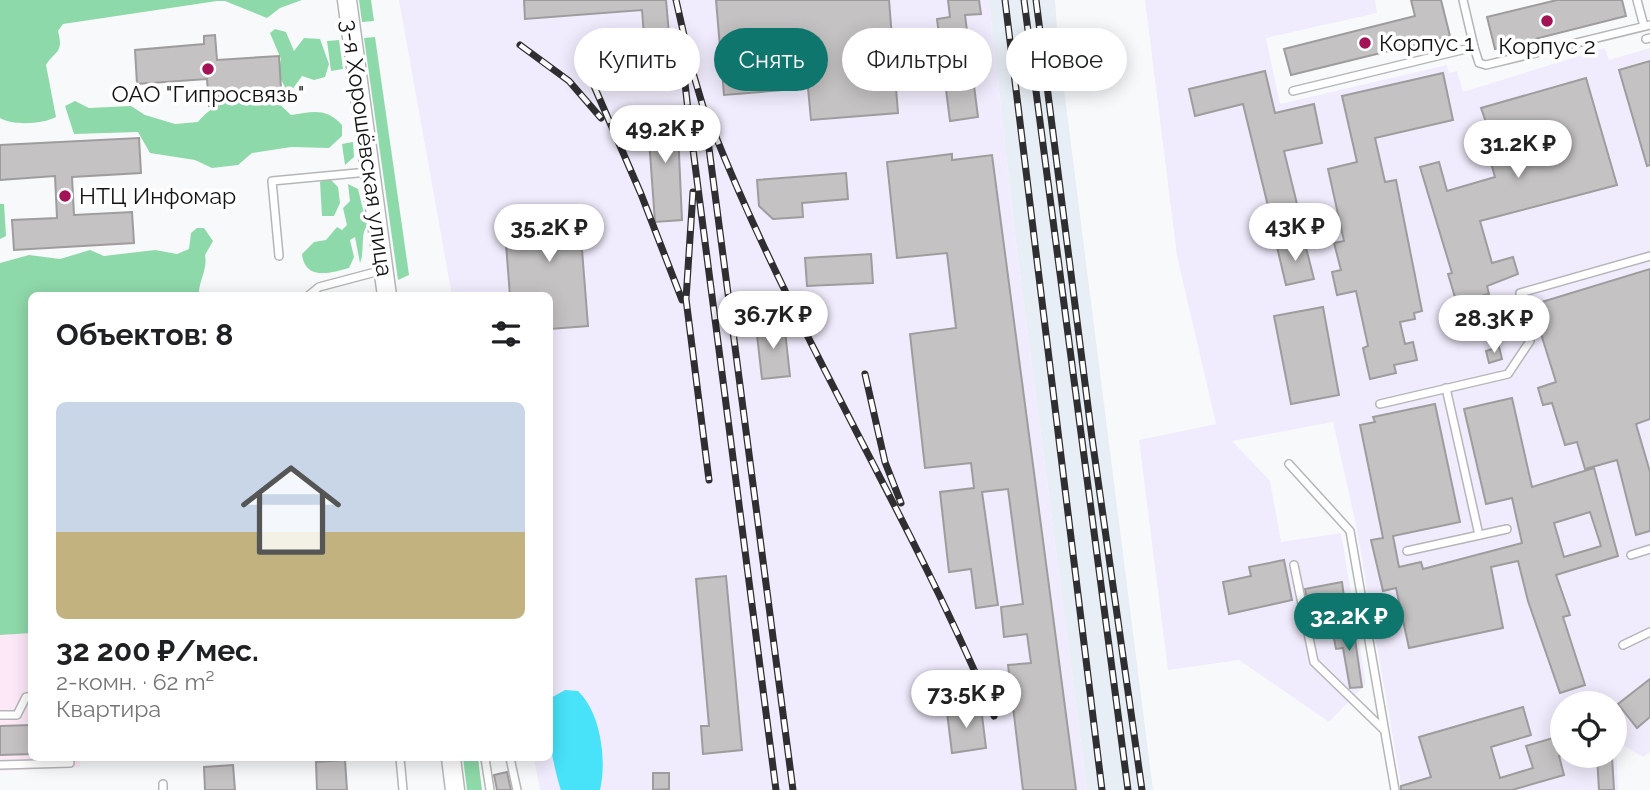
<!DOCTYPE html>
<html lang="ru">
<head>
<meta charset="utf-8">
<style>
	:root { --surface:#fff; --page:#f2f2f2; --text:#202124; --muted:#757577; --accent:#0f766e }
	body { margin:0; font-family:Raleway,sans-serif; background:var(--page); color:var(--text); height:100vh; display:flex; flex-direction:column; font-size:26px; white-space:nowrap }
	* { box-sizing:border-box; margin:0 }
	p { font-size:23px; color:var(--muted) }
	.icon { flex:none; width:38px; height:38px; fill:none; stroke:currentColor; stroke-width:2; stroke-linecap:round; stroke-linejoin:round }
	.map { position:relative; flex:1; overflow:hidden }
	.side { position:absolute; left:28px; top:292px; width:525px; height:469px; display:flex; flex-direction:column; background:var(--surface); border-radius:10px; box-shadow:0 4px 18px #0003 }
	.side>* { flex:none }
	.guide { position:absolute; left:574px; top:28px; width:665px; height:63px; display:flex; gap:14px }
	.controls { position:absolute; left:1550px; top:691px; display:grid; gap:14px }
	.controls a { display:grid; place-items:center; width:77px; height:77px; border-radius:50%; background:var(--surface); box-shadow:0 4px 18px #0003; font-size:35px }
	.price { position:absolute; translate:-50% -60px; padding:0 16px; border-radius:24px; background:#fff; color:#222; font-size:23px; line-height:46px; filter:drop-shadow(0 2px 4px #0008) }
	.price::after { content:''; position:absolute; left:50%; top:42px; width:21px; height:16px; margin-left:-10px; background:inherit; clip-path:polygon(0 0,100% 0,50% 100%) }
	.price.current { background:var(--accent); color:#fff }
	ul { padding:0; list-style:none }
	li { display:grid; align-content:center; gap:14px; height:371px; padding:0 28px }
	li span { display:grid; place-items:center; height:217px; border-radius:10px; color:#555 }
	li>.icon { margin-inline-start:auto }
	span .icon { width:126px; height:126px; fill:#fffc; stroke-width:1 }
	li b { font-size:30px }
	h2 { display:flex; justify-content:space-between; align-items:center; height:84px; padding:0 28px; font-size:30px }
	.chip { padding:0 24px; border-radius:32px; background:var(--surface); box-shadow:0 4px 18px #0003; font-size:24px; line-height:63px }
	.chip.current { background:var(--accent); color:#fff }
	.map>svg:first-child { display:block }
	.built { fill:#e8eef5 }
	.industrial { fill:#f1ecfd; fill-rule:evenodd }
	.education { fill:#fde8f7 }
	.green { fill:#8ed9aa }
	.water { fill:#48e2f9 }
	.building { fill:#c4c2c2; stroke:#9e9c9c; stroke-width:2; fill-rule:evenodd }
	.lines { fill:none; stroke-linecap:round; stroke-linejoin:round }
	.service-casing { stroke:#b5b6b8; stroke-width:10 }
	.tertiary-casing { stroke:#b5b6b8; stroke-width:21 }
	.service { stroke:#fff; stroke-width:7 }
	.tertiary { stroke:#fff; stroke-width:18 }
	.rail-casing { stroke:#2f2f31; stroke-width:7 }
	.rail { stroke:#fff; stroke-width:4.5; stroke-dasharray:13; stroke-linecap:butt }
	.poi-dot { fill:#a41355; stroke:#fff; stroke-width:2.5 }
	.labels { text-anchor:middle; stroke-width:7; stroke-linejoin:round; paint-order:stroke }
	.poi-label { font-size:23px; fill:#131314; stroke:#fff; text-anchor:start }
	.street-label { font-size:23px; fill:#131314; stroke:#fff }
</style>
</head>
<body>
<div class="map">
<svg width="1650" height="790" viewBox="0 0 1650 790">
	<rect width="100%" height="100%" fill="#f8f9fb"/>
	<!-- built -->
	<polygon class="built" points="989,0 1055,0 1058,42 1153,790 1087,790 1015,235"/>
	<!-- industrial -->
	<g class="industrial">
		<polygon points="399,0 989,0 1015,235 1087,790 540,790 534,758 550,758 550,296 452,296"/>
		<path d="M1145 0H1375L1377 13 1266 38 1280 104 1447 65 1449 73 1457 71 1463 92 1605 48 1609 60 1650 48V752L1643 757 1616 741 1618 790H1402L1356 525 1333 422 1232 441 1270 481 1281 542 1341 533 1366 684 1329 722 1239 660 1168 670 1139 440 1216 424 1177 256ZM1563 704H1615V756H1563Z"/>
	</g>
	<!-- education -->
	<polygon class="education" points="31,633 32,758 80,758 80,767 0,771 0,635"/>
	<!-- green -->
	<g class="green">
		<path d="M0 0H302L280 8 267 18 225 1H217L63 24 58 31C64 54 55 50 46 65L56 117C43 124 13 126 0 118Z"/>
		<polygon points="359,0 371,0 374,21 362,22"/>
		<polygon points="275,29 286,32 294,51 304,38 320,39 329,64 325,77 314,80 302,76 292,90 287,91 278,74 281,59 270,33"/>
		<polygon points="375,37 409,275 398,280 364,38"/>
		<polygon points="339,40 343,69 331,71 327,41"/>
		<path d="M247 97 275 100 291 115C312 112 326 107 342 125V136L329 148 291 147 252 153 238 165 212 168 195 160 150 153 138 132 74 134 65 106 75 101 89 108 131 106 145 115 175 124 198 122C209 108 228 98 247 97Z"/>
		<polygon points="353,142 354,157 345,165 342,144"/>
		<polygon points="329,178 338,187 340,203 334,216 322,216 320,182"/>
		<path d="M348 184 358 189 367 226C360 234 365 251 360 263L355 237 350 240 354 257 349 268C331 273 305 281 302 254L314 242 326 240 337 227 342 230 347 225 343 208 350 201Z"/>
		<polygon points="0,204 4,204 6,236 0,239"/>
		<path d="M197 228H204L213 241 205 255C208 270 198 281 199 296H32L31 633 0 635V263L29 255 60 259 90 250 104 256 155 250 177 254 189 249 191 233Z"/>
		<polygon points="463,758 478,758 482,790 467,790"/>
	</g>
	<!-- water -->
	<path class="water" d="M565 690 578 691C601 713 607 760 600 790H561C555 773 542 715 551 699 554 695 561 693 565 690Z"/>
	<!-- building -->
	<g class="building">
		<polygon points="524,0 666,0 669,34 644,36 642,10 525,19"/>
		<polygon points="716,0 889,0 898,113 811,120 808,88 724,95"/>
		<polygon points="948,0 979,0 981,14 965,15 978,117 950,121 937,19 950,17"/>
		<polygon points="1411,0 1441,0 1450,36 1291,75 1284,49 1415,16"/>
		<polygon points="1557,0 1622,0 1626,16 1495,49 1487,17"/>
		<polygon points="215,35 217,60 279,56 281,89 219,93 220,105 209,106 207,79 137,84 135,50 204,44 204,36"/>
		<polygon points="1650,61 1650,165 1647,166 1619,70"/>
		<polygon points="1265,71 1275,113 1314,104 1322,143 1284,151 1297,204 1269,210 1243,104 1195,116 1189,89"/>
		<polygon points="1443,73 1453,120 1375,138 1385,182 1396,180 1422,311 1414,313 1415,319 1400,322 1405,344 1413,342 1417,360 1394,365 1396,373 1370,379 1363,348 1368,346 1356,291 1337,295 1332,272 1341,270 1334,243 1344,241 1328,169 1357,162 1342,96"/>
		<polygon points="1586,78 1617,185 1480,221 1492,263 1513,257 1518,274 1487,286 1489,294 1484,295 1492,324 1480,327 1476,312 1466,314 1463,302 1457,304 1448,274 1452,273 1420,167 1439,162 1447,191 1495,177 1480,124 1486,122 1481,108"/>
		<polygon points="677,110 682,220 655,222 647,112"/>
		<polygon points="139,138 141,173 72,177 74,215 132,212 134,243 14,250 12,220 57,218 55,176 0,180 0,145"/>
		<polygon points="952,154 952,160 992,155 1076,790 1023,790 1008,665 1031,663 1027,634 1004,637 1001,607 1023,604 1008,489 982,492 998,605 976,608 971,569 949,572 940,492 974,488 971,463 925,468 910,334 956,328 947,253 897,258 887,162"/>
		<polygon points="846,173 848,199 802,203 803,217 773,219 759,206 757,180"/>
		<polygon points="579,212 588,326 550,329 550,296 510,296 504,218"/>
		<polygon points="1304,240 1314,279 1286,285 1277,247"/>
		<polygon points="871,254 873,283 807,286 805,258"/>
		<polygon points="1650,269 1650,419 1636,424 1650,472 1650,531 1636,535 1617,460 1585,469 1577,442 1565,445 1552,403 1543,405 1538,388 1556,382 1532,305"/>
		<polygon points="1323,307 1339,395 1291,404 1274,316"/>
		<polygon points="784,322 790,376 762,379 756,326"/>
		<polygon points="1499,347 1502,359 1489,363 1486,351"/>
		<path d="M1512 398 1532 487 1594 468 1618 556 1556 575 1570 615 1563 617 1585 685 1560 693 1528 601 1518 561 1491 567 1503 628 1409 648 1396 588 1383 591 1371 540 1383 538 1360 425 1375 422 1373 417 1435 404 1460 522 1393 536 1399 567 1421 562 1423 569 1522 543 1512 498 1486 504 1464 409ZM1590 512 1601 546 1564 557 1554 523Z"/>
		<polygon points="1284,560 1292,600 1229,614 1223,582 1251,576 1249,567"/>
		<polygon points="726,576 742,750 703,754 701,726 709,726 696,579"/>
		<polygon points="1342,582 1344,597 1308,603 1305,589"/>
		<polygon points="1353,625 1362,687 1350,688 1343,648 1336,649 1332,628"/>
		<polygon points="1650,679 1650,717 1637,728 1618,704"/>
		<polygon points="981,707 986,748 952,753 947,712"/>
		<polygon points="1523,707 1531,735 1491,747 1500,778 1533,768 1526,746 1563,735 1563,755 1559,756 1564,775 1512,790 1401,790 1401,786 1431,777 1419,737"/>
		<polygon points="32,725 32,754 0,755 0,726"/>
		<polygon points="1597,756 1612,756 1614,790 1599,790"/>
		<polygon points="345,760 347,790 317,790 316,762"/>
		<polygon points="233,765 235,790 205,790 204,767"/>
		<polygon points="507,772 511,790 497,790 494,775"/>
		<polygon points="653,773 669,773 669,789 653,790"/>
	</g>
	<g class="lines">
		<!-- service casing -->
		<g class="service-casing">
			<g id="service">
				<polyline points="1637,0 1644,26"/>
				<polyline points="1646,39 1650,38"/>
				<polyline points="1474,47 1479,63 1486,65 1650,25"/>
				<polyline points="1293,91 1474,47 1463,0"/>
				<polyline points="279,256 272,181 368,172"/>
				<polyline points="308,296 319,287 383,270"/>
				<polyline points="1446,388 1479,535"/>
				<polyline points="1380,404 1508,374 1530,341 1520,293 1650,256"/>
				<polyline points="1289,464 1350,531 1395,790"/>
				<polyline points="1407,551 1507,529"/>
				<polyline points="1631,555 1650,549"/>
				<polyline points="1294,565 1314,662 1383,729"/>
				<polyline points="1623,645 1650,632"/>
				<polyline points="0,715 17,715 26,697 32,697"/>
				<polyline points="400,758 403,790"/>
				<polyline points="485,758 490,790"/>
				<polyline points="510,758 517,790"/>
				<polyline points="0,765 70,763"/>
				<polyline points="163,784 163,790"/>
			</g>
		</g>
		<!-- tertiary casing -->
		<g class="tertiary-casing">
			<g id="tertiary">
				<polyline points="347,0 387,296"/>
				<polyline points="451,758 455,790"/>
			</g>
		</g>
		<!-- service -->
		<use href="#service" class="service"/>
		<!-- tertiary -->
		<use href="#tertiary" class="tertiary"/>
		<!-- rail casing -->
		<g class="rail-casing">
			<g id="rail">
				<polyline points="676,0 691,66 704,110 793,790"/>
				<polyline points="1005,0 1102,790"/>
				<polyline points="1024,0 1128,790"/>
				<polyline points="1036,0 1092,438 1142,790"/>
				<polyline points="520,45 569,81 601,118"/>
				<polyline points="584,63 641,194 682,300"/>
				<polyline points="683,66 691,136"/>
				<polyline points="690,126 776,790"/>
				<path d="M714 132C794 333 911 517 994 716"/>
				<polyline points="693,192 686,299 709,480"/>
				<polyline points="865,374 885,462 901,503"/>
			</g>
		</g>
		<!-- rail -->
		<use href="#rail" class="rail"/>
	</g>
	<!-- markers -->
	<g class="poi-dot">
		<circle cx="1547" cy="21" r="7"/>
		<circle cx="1365" cy="43" r="7"/>
		<circle cx="208" cy="69" r="7"/>
		<circle cx="65" cy="196" r="7"/>
	</g>
	<g class="labels">
		<!-- poi labels -->
		<g class="poi-label">
			<text x="1379" y="51">Корпус 1</text>
			<text x="1547" y="54" text-anchor="middle">Корпус 2</text>
			<text x="208" y="102" text-anchor="middle">ОАО "Гипросвязь"</text>
			<text x="79" y="204">НТЦ Инфомар</text>
		</g>
		<!-- street labels -->
		<g class="street-label">
			<text transform="translate(367 148) rotate(82)" y="8">3-я Хорошёвская улица</text>
		</g>
	</g>
</svg>
<div class="controls">
<a><svg class="icon" aria-label="locate" viewBox="0 0 24 24"><circle cx="12" cy="12" r="6"/><path d="M12 2v4M12 18v4M2 12h4M18 12h4"/></svg></a>
</div>
<b class="price" style="left:665px;top:165px">49.2K ₽</b>
<b class="price" style="left:1518px;top:180px">31.2K ₽</b>
<b class="price" style="left:1295px;top:263px">43K ₽</b>
<b class="price" style="left:549px;top:264px">35.2K ₽</b>
<b class="price" style="left:773px;top:351px">36.7K ₽</b>
<b class="price" style="left:1494px;top:355px">28.3K ₽</b>
<b class="price current" style="left:1349px;top:653px">32.2K ₽</b>
<b class="price" style="left:966px;top:730px">73.5K ₽</b>
<div class="guide">
<a class="chip">Купить</a>
<a class="chip current">Снять</a>
<a class="chip">Фильтры</a>
<a class="chip">Новое</a>
</div>
<section class="side">
<h2>Объектов: 8<svg class="icon" aria-label="filters" viewBox="0 0 24 24"><path d="M4 7h16M4 17h16"/><circle cx="9" cy="7" r="2"/><circle cx="15" cy="17" r="2"/></svg></h2>
<ul>
<li><span style="background:linear-gradient(#c9d6e8 60%,#c2b280 0)"><svg class="icon" aria-label="home" viewBox="0 0 24 24"><path d="M3 11l9-7 9 7M6 9v11h12V9"/></svg></span><div><b>32 200 ₽/мес.</b><p>2-комн. · 62 m²</p><p>Квартира</p></div></li>
</ul>
</section>
</div>
</body>
</html>
